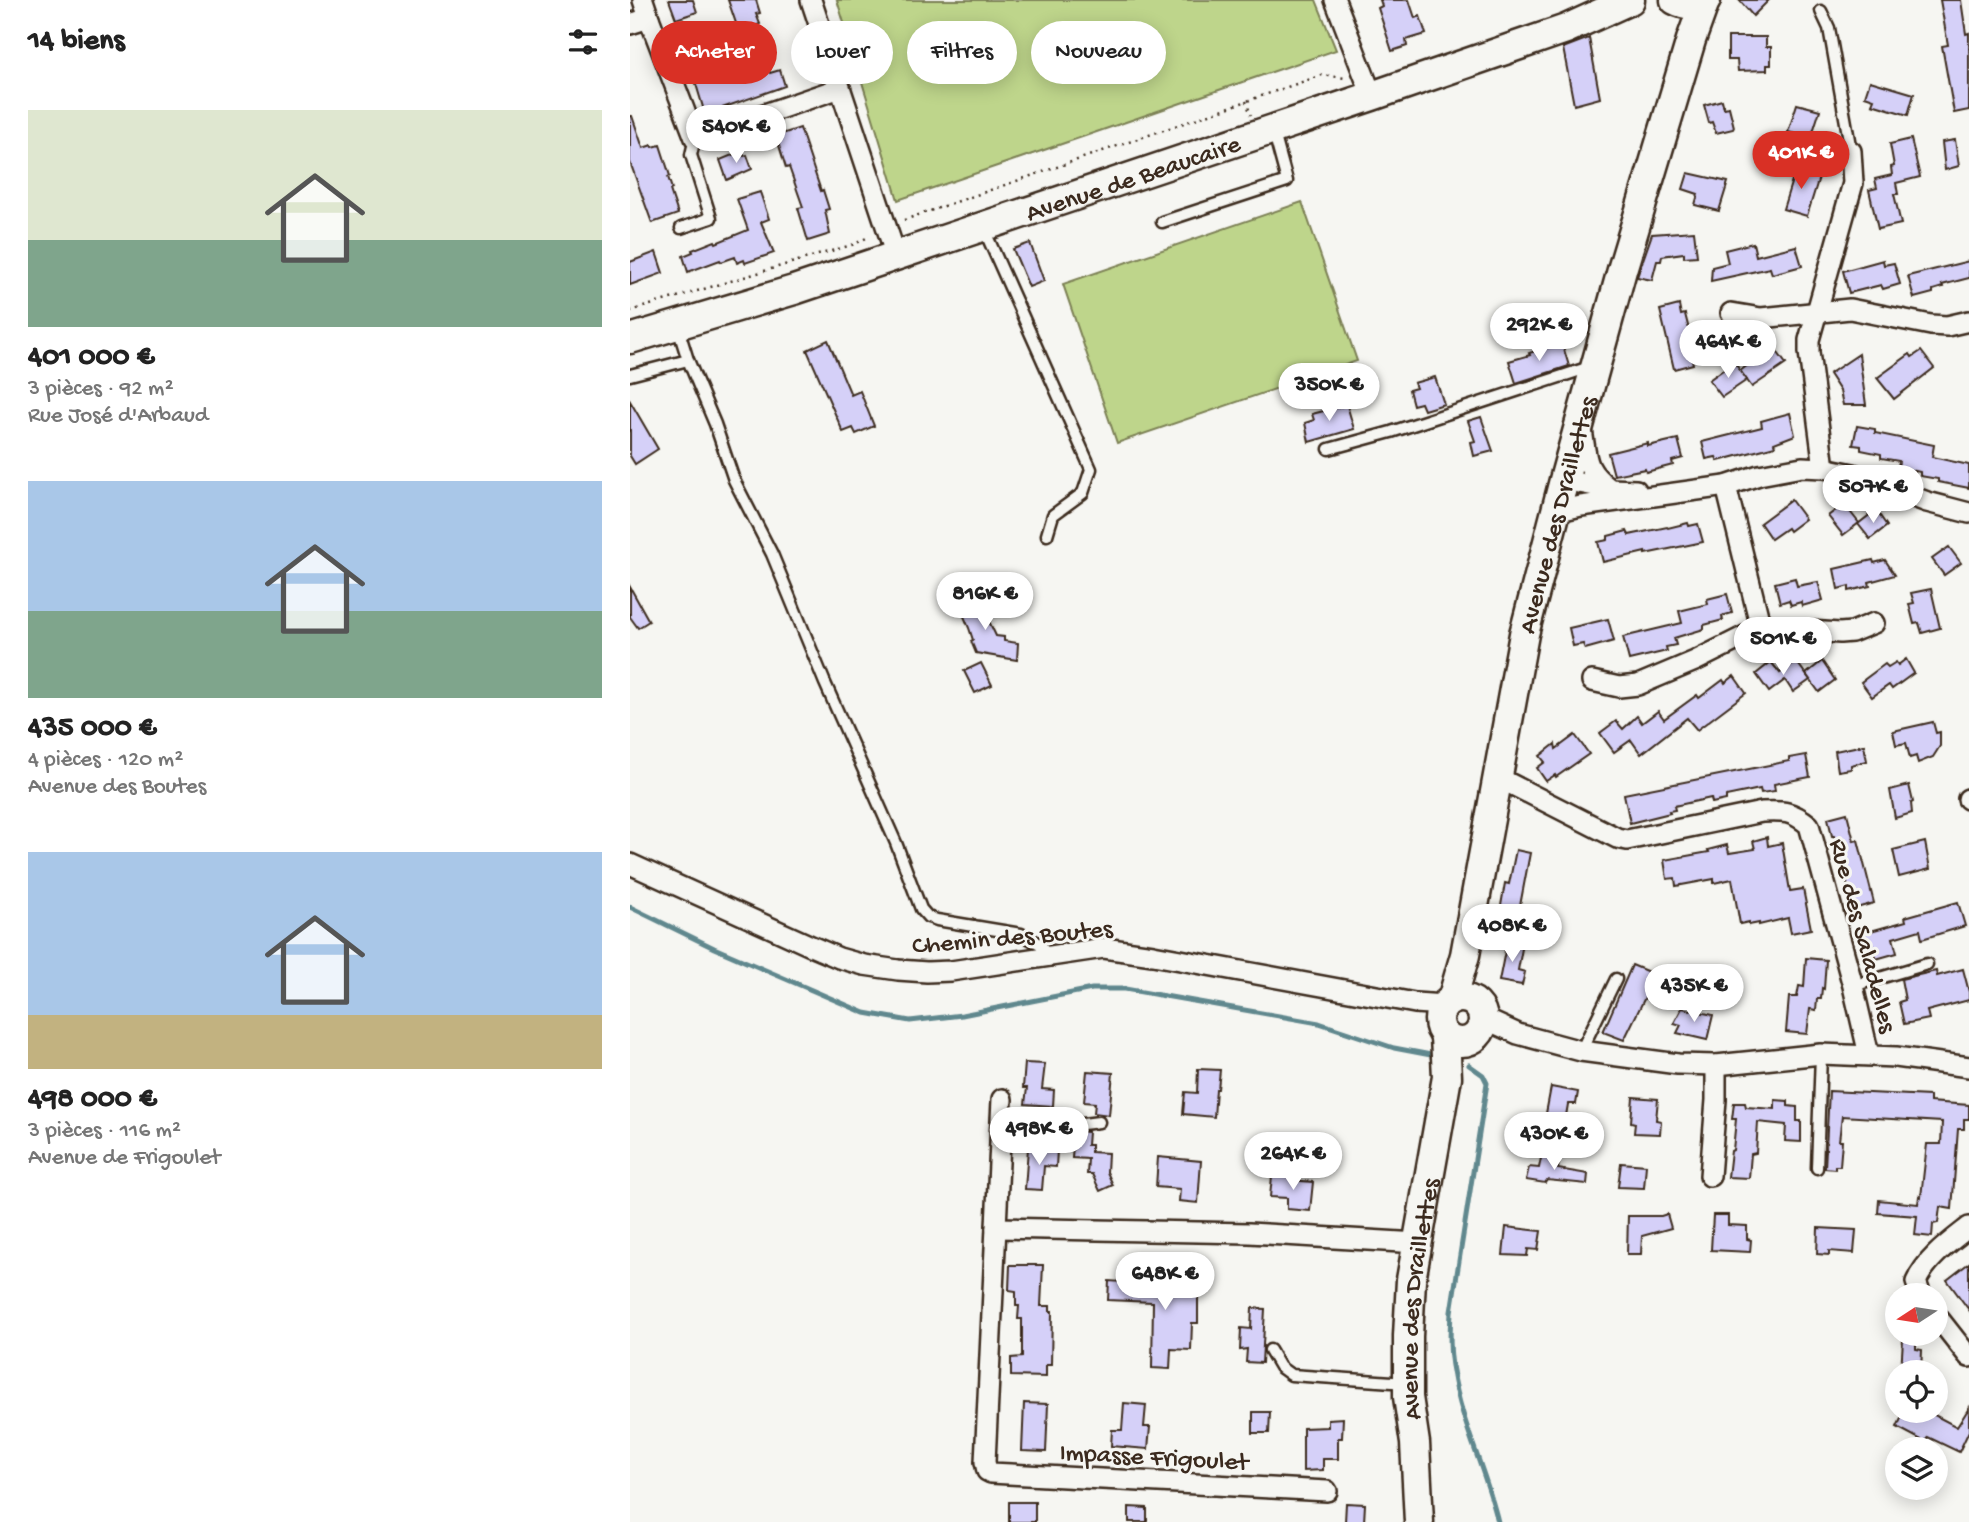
<!DOCTYPE html>
<html lang="fr">
<head>
<meta charset="utf-8">
<style>
	:root { --surface:#fff; --page:#f2f2f2; --text:#222; --muted:#767676; --accent:#d93025 }
	body { margin:0; font-family:"Gochi Hand",sans-serif; background:var(--page); color:var(--text); height:100vh; display:flex; flex-direction:column; font-size:26px; white-space:nowrap }
	* { box-sizing:border-box; margin:0 }
	p { font-size:23px; color:var(--muted) }
	.icon { flex:none; width:38px; height:38px; fill:none; stroke:currentColor; stroke-width:2; stroke-linecap:round; stroke-linejoin:round }
	.map { position:relative; flex:1; overflow:hidden }
	.details { display:flex; flex-direction:column; background:var(--surface); width:630px }
	.details>* { flex:none }
	.top-card { position:absolute; left:21px; top:21px; width:665px; height:63px; display:flex; gap:14px }
	.needle { width:46px; rotate:258deg }
	.controls { position:absolute; left:1255px; top:1283px; display:grid; gap:14px }
	.controls a { display:grid; place-items:center; width:63px; height:63px; border-radius:50%; background:var(--surface); box-shadow:0 4px 18px #0003; font-size:35px }
	.price { position:absolute; translate:-50% -60px; padding:0 16px; border-radius:24px; background:#fff; color:#222; font-size:23px; line-height:46px; filter:drop-shadow(0 2px 4px #0008) }
	.price::after { content:''; position:absolute; left:50%; top:42px; width:21px; height:16px; margin-left:-10px; background:inherit; clip-path:polygon(0 0,100% 0,50% 100%) }
	.price.selected { background:var(--accent); color:#fff }
	ul { padding:0; list-style:none }
	li { display:grid; align-content:center; gap:14px; height:371px; padding:0 28px }
	li span { display:grid; place-items:center; height:217px; border-radius:0px; color:#555 }
	li>.icon { margin-inline-start:auto }
	span .icon { width:126px; height:126px; fill:#fffc; stroke-width:1 }
	li b { font-size:30px }
	h2 { display:flex; justify-content:space-between; align-items:center; height:84px; padding:0 28px; font-size:30px }
	.tag { padding:0 24px; border-radius:32px; background:var(--surface); box-shadow:0 4px 18px #0003; font-size:24px; line-height:63px }
	.tag.selected { background:var(--accent); color:#fff }
	main { display:flex; flex:1; min-height:0 }
	.map>svg:first-child { display:block }
	.green { fill:#bed58b; stroke:#7c8054; stroke-width:2 }
	.lines { fill:none; stroke-linecap:round; stroke-linejoin:round }
	.stream { stroke:#61888e; stroke-width:5 }
	.building { fill:#d5d0f8; stroke:#3b2a1e; stroke-width:2 }
	.lane-casing { stroke:#3b2a1e; stroke-width:15 }
	.street-casing { stroke:#3b2a1e; stroke-width:24 }
	.secondary-casing { stroke:#3b2a1e; stroke-width:33 }
	.path { stroke:#3b2a1e; stroke-width:2.5; stroke-dasharray:2 5; stroke-linecap:butt }
	.lane { stroke:#f6f6f2; stroke-width:10 }
	.street { stroke:#f6f6f2; stroke-width:19 }
	.secondary { stroke:#f6f6f2; stroke-width:28 }
	.labels { text-anchor:middle; stroke-width:6; stroke-linejoin:round; paint-order:stroke }
	.street-label { font-size:26px; fill:#3b2a1e; stroke:#f6f6f2 }
</style>
</head>
<body>
<main>
<section class="details">
<h2>14 biens<svg class="icon" aria-label="filters" viewBox="0 0 24 24"><path d="M4 7h16M4 17h16"/><circle cx="9" cy="7" r="2"/><circle cx="15" cy="17" r="2"/></svg></h2>
<ul>
<li><span style="background:linear-gradient(#dfe7d0 60%,#7fa58c 0)"><svg class="icon" aria-label="home" viewBox="0 0 24 24"><path d="M3 11l9-7 9 7M6 9v11h12V9"/></svg></span><div><b>401 000 €</b><p>3 pièces · 92 m²</p><p>Rue José d'Arbaud</p></div></li>
<li><span style="background:linear-gradient(#a9c7e8 60%,#7fa58c 0)"><svg class="icon" aria-label="home" viewBox="0 0 24 24"><path d="M3 11l9-7 9 7M6 9v11h12V9"/></svg></span><div><b>435 000 €</b><p>4 pièces · 120 m²</p><p>Avenue des Boutes</p></div></li>
<li><span style="background:linear-gradient(#a9c7e8 75%,#c2b280 0)"><svg class="icon" aria-label="home" viewBox="0 0 24 24"><path d="M3 11l9-7 9 7M6 9v11h12V9"/></svg></span><div><b>498 000 €</b><p>3 pièces · 116 m²</p><p>Avenue de Frigoulet</p></div></li>
</ul>
</section>
<div class="map">
<svg width="1339" height="1522" viewBox="0 0 1339 1522">
	<rect width="100%" height="100%" fill="#f6f6f2"/>
	<filter id="ink" filterUnits="userSpaceOnUse"><feTurbulence type="fractalNoise" baseFrequency=".0143" numOctaves="2"/><feDisplacementMap in="SourceGraphic" scale="14" xChannelSelector="R" yChannelSelector="G"/><feConvolveMatrix kernelMatrix="1 2 1 2 8 2 1 2 1" color-interpolation-filters="sRGB"/></filter>
	<g filter="url(#ink)">
		<!-- green -->
		<g class="green">
			<polygon points="207,0 686,0 706,50 268,200"/>
			<polygon points="672,202 727,361 487,443 433,284"/>
		</g>
		<g class="lines">
			<!-- stream -->
			<g class="stream">
				<polyline points="0,907 84,948 235,1013 280,1021 332,1015 462,989 495,989 689,1023 764,1048 801,1055"/>
				<path d="M839 1065 853 1075 857 1083 821 1312C820 1332 819 1352 823 1371 831 1423 856 1471 868 1522"/>
			</g>
		</g>
		<!-- building -->
		<g class="building">
			<polygon points="39,0 63,0 67,12 46,19"/>
			<polygon points="98,0 126,0 130,13 126,14 130,24 125,26 140,73 150,70 155,86 75,114 66,84 57,62 62,60 58,50 75,44 78,54 85,52 95,78 120,69 107,32 109,32"/>
			<polygon points="750,0 779,0 785,18 790,16 796,34 776,40 777,46 762,51 748,8 752,6"/>
			<polygon points="1109,0 1139,0 1123,16"/>
			<polygon points="1310,0 1331,0 1336,34 1339,33 1339,110 1324,113 1312,46 1318,45"/>
			<polygon points="1098,37 1136,37 1136,47 1141,47 1141,65 1137,65 1137,70 1108,71 1107,60 1098,60"/>
			<polygon points="959,38 970,98 944,105 933,48"/>
			<polygon points="1240,81 1284,94 1278,115 1242,104 1244,99 1235,96"/>
			<polygon points="1092,100 1094,108 1099,107 1104,127 1103,129 1086,133 1082,122 1079,123 1074,105"/>
			<polygon points="1167,104 1190,110 1181,138 1158,132"/>
			<polygon points="0,116 2,116 13,148 22,145 23,147 30,145 40,176 38,177 42,189 40,190 48,214 22,223 0,162"/>
			<polygon points="170,128 191,191 193,190 199,209 195,210 200,234 178,241 168,208 173,207 159,167 156,168 146,136"/>
			<polygon points="1281,139 1290,177 1266,183 1268,194 1264,194 1271,224 1248,229 1239,190 1247,188 1245,179 1262,175 1261,167 1264,166 1260,144"/>
			<polygon points="1325,140 1329,166 1315,170 1312,142"/>
			<polygon points="112,151 114,156 117,155 122,169 97,180 90,160"/>
			<polygon points="1166,167 1190,174 1177,216 1153,209"/>
			<polygon points="1058,173 1098,182 1089,211 1065,205 1068,194 1053,189"/>
			<polygon points="130,192 139,219 131,222 144,253 115,263 114,260 107,263 105,257 91,262 90,260 58,272 53,256 63,252 62,250 85,241 86,243 118,230 107,199"/>
			<polygon points="1064,231 1067,256 1054,257 1054,253 1032,256 1031,261 1027,261 1022,280 1007,277 1022,234"/>
			<polygon points="400,243 414,281 399,287 383,249"/>
			<polygon points="1123,243 1126,256 1166,246 1172,266 1142,274 1140,268 1081,281 1082,267 1098,263 1095,250"/>
			<polygon points="26,252 33,273 0,285 0,262"/>
			<polygon points="1253,260 1254,265 1264,263 1270,284 1253,289 1251,285 1219,293 1213,271"/>
			<polygon points="1339,261 1339,278 1312,285 1313,287 1303,290 1303,293 1284,298 1278,276"/>
			<polygon points="1049,305 1051,315 1055,314 1065,353 1061,354 1063,364 1044,369 1030,310"/>
			<polygon points="198,340 221,395 230,391 244,426 226,434 223,428 213,432 177,350"/>
			<polygon points="932,343 939,366 886,383 879,361 900,355 899,353"/>
			<polygon points="1143,346 1156,364 1122,387 1110,371"/>
			<polygon points="1291,351 1304,368 1264,399 1247,378 1280,354 1282,357"/>
			<polygon points="1229,354 1236,405 1213,405 1210,391 1199,374"/>
			<polygon points="1104,362 1117,380 1092,397 1079,380"/>
			<polygon points="805,377 814,404 794,410 791,403 783,405 779,390 786,388 784,383"/>
			<polygon points="0,401 28,449 5,464 0,456"/>
			<polygon points="717,405 724,429 679,442 675,423 684,420 682,414"/>
			<polygon points="1160,413 1165,435 1144,443 1145,446 1088,461 1086,457 1076,459 1072,442 1132,427 1131,421"/>
			<polygon points="851,417 863,451 844,456 841,442 845,441 838,421"/>
			<polygon points="1227,426 1245,429 1245,433 1304,445 1302,457 1339,465 1339,488 1308,482 1308,479 1290,476 1290,472 1268,467 1269,461 1251,458 1251,454 1231,450 1231,446 1223,445"/>
			<polygon points="1048,439 1053,458 1042,461 1043,465 1016,472 1015,469 984,475 978,453 1018,443 1018,446"/>
			<polygon points="1161,500 1175,519 1159,531 1157,528 1141,539 1130,523"/>
			<polygon points="1214,504 1229,523 1213,535 1198,516"/>
			<polygon points="1246,510 1257,526 1240,539 1228,524"/>
			<polygon points="1058,523 1059,526 1068,524 1073,542 1015,554 1015,552 973,562 968,542 978,540 978,536 997,531 999,535 1037,527 1038,528"/>
			<polygon points="1319,547 1331,563 1314,575 1302,559"/>
			<polygon points="1243,560 1244,563 1255,560 1265,575 1239,582 1240,586 1219,591 1219,586 1208,589 1204,569"/>
			<polygon points="1165,578 1167,586 1188,582 1193,600 1172,606 1171,602 1161,605 1159,600 1150,603 1145,583"/>
			<polygon points="0,587 19,621 8,628 0,617"/>
			<polygon points="1301,589 1310,628 1292,633 1289,623 1284,624 1279,604 1284,603 1281,593"/>
			<polygon points="346,594 366,636 374,637 374,641 388,643 387,660 346,653 341,641 343,640 339,628 328,602"/>
			<polygon points="1097,594 1102,613 1092,616 1093,620 1074,625 1074,629 1044,638 1046,645 1036,647 1037,651 999,660 993,637 1052,623 1049,611 1078,604 1077,599"/>
			<polygon points="978,619 984,641 955,649 953,644 943,646 939,628"/>
			<polygon points="1276,659 1284,673 1262,689 1259,685 1242,697 1231,682 1255,664 1258,667 1266,662 1268,665"/>
			<polygon points="1166,661 1180,680 1163,692 1155,680 1139,692 1126,674 1141,662 1150,673"/>
			<polygon points="1192,661 1205,680 1189,692 1176,674"/>
			<polygon points="351,663 362,685 345,693 334,671"/>
			<polygon points="1104,676 1116,693 1067,730 1057,718 1011,754 1001,740 984,752 970,733 986,721 993,729 1007,716 1012,723 1028,711 1034,719 1067,695 1069,698 1093,680 1095,683"/>
			<polygon points="1303,722 1306,733 1310,732 1310,746 1303,757 1288,763 1286,756 1280,758 1276,743 1266,745 1263,731"/>
			<polygon points="945,735 959,754 926,777 925,775 916,781 907,768 915,762 910,756 925,744 926,749"/>
			<polygon points="1234,745 1237,761 1221,765 1221,769 1208,771 1205,751"/>
			<polygon points="1176,755 1180,777 1144,784 1145,791 1131,793 1130,789 1096,796 1096,800 1082,803 1081,798 1044,806 1045,810 1039,811 1040,813 1000,823 994,794 1159,761 1159,758"/>
			<polygon points="1279,785 1283,802 1281,803 1282,813 1265,818 1260,790"/>
			<polygon points="1217,813 1224,841 1228,840 1244,903 1223,909 1211,857 1210,858 1204,836 1202,836 1198,818"/>
			<polygon points="1137,837 1138,846 1152,843 1160,891 1173,889 1181,929 1161,933 1158,918 1129,925 1129,923 1119,925 1119,922 1110,924 1102,879 1084,883 1084,879 1046,886 1045,878 1037,879 1034,860 1079,852 1078,850 1097,845 1099,853 1125,849 1123,841"/>
			<polygon points="1295,842 1300,869 1269,877 1263,850"/>
			<polygon points="886,850 900,853 885,932 867,928 875,883 879,884"/>
			<polygon points="1328,902 1335,926 1292,939 1290,930 1263,938 1267,953 1246,959 1242,944 1233,947 1230,934 1276,921 1275,917"/>
			<polygon points="877,941 893,943 888,970 895,972 892,985 869,981"/>
			<polygon points="1176,958 1196,960 1194,989 1192,988 1191,999 1187,999 1186,1010 1180,1009 1177,1034 1156,1032 1159,997 1167,997 1169,986 1174,987"/>
			<polygon points="1002,965 1026,975 994,1040 973,1032"/>
			<polygon points="1333,969 1339,992 1339,1000 1297,1011 1299,1019 1274,1024 1269,1002 1275,1000 1271,979 1306,971 1307,976"/>
			<polygon points="1052,1008 1083,1015 1077,1040 1047,1033 1051,1025 1044,1023"/>
			<polygon points="395,1063 415,1064 412,1089 424,1090 423,1106 395,1104 397,1088 393,1088"/>
			<polygon points="568,1069 590,1070 588,1089 586,1089 584,1117 553,1114 555,1092 567,1093"/>
			<polygon points="457,1071 483,1073 479,1115 464,1113 465,1103 454,1102"/>
			<polygon points="921,1087 948,1092 946,1104 938,1104 934,1128 914,1124"/>
			<polygon points="1199,1091 1300,1096 1300,1102 1339,1105 1339,1119 1334,1119 1334,1129 1328,1129 1322,1209 1310,1207 1308,1223 1303,1224 1302,1237 1285,1235 1287,1216 1248,1213 1249,1200 1288,1204 1289,1196 1291,1197 1297,1144 1311,1144 1312,1122 1212,1116 1209,1141 1212,1141 1210,1166 1205,1166 1205,1169 1195,1168"/>
			<polygon points="1003,1097 1028,1099 1026,1120 1031,1121 1030,1134 1004,1133 1005,1123 1001,1122"/>
			<polygon points="1145,1100 1158,1101 1158,1106 1167,1107 1167,1121 1171,1121 1171,1142 1155,1141 1156,1125 1128,1122 1126,1153 1121,1154 1119,1178 1098,1177 1101,1151 1103,1150 1106,1119 1102,1119 1104,1103 1115,1103 1116,1107 1145,1109"/>
			<polygon points="444,1131 458,1132 457,1145 461,1145 461,1152 478,1153 477,1172 483,1185 470,1191 462,1174 457,1174 458,1159 442,1158"/>
			<polygon points="398,1148 427,1150 426,1167 414,1166 412,1190 395,1189"/>
			<polygon points="912,1153 930,1155 928,1169 958,1174 957,1184 917,1180 915,1183 896,1180 899,1167 909,1168"/>
			<polygon points="528,1157 571,1161 568,1203 549,1201 550,1189 526,1187"/>
			<polygon points="991,1163 1016,1165 1014,1188 988,1187"/>
			<polygon points="642,1176 661,1177 661,1180 683,1182 680,1211 657,1209 657,1198 640,1197"/>
			<polygon points="1037,1214 1041,1228 1012,1236 1011,1254 997,1254 998,1216 1031,1216"/>
			<polygon points="1083,1215 1098,1215 1098,1225 1117,1226 1117,1239 1121,1240 1120,1252 1081,1250"/>
			<polygon points="876,1227 911,1231 908,1250 898,1249 897,1256 873,1255"/>
			<polygon points="1188,1228 1226,1230 1224,1253 1199,1251 1199,1255 1187,1254"/>
			<polygon points="1339,1263 1339,1310 1317,1280"/>
			<polygon points="380,1265 413,1265 411,1306 420,1306 420,1311 422,1311 421,1365 416,1365 416,1377 381,1376 381,1358 392,1357 392,1319 388,1319 389,1306 386,1306 386,1291 379,1290"/>
			<polygon points="544,1275 568,1275 568,1323 562,1323 561,1350 541,1349 540,1369 522,1368 523,1302 478,1300 479,1281 492,1282 492,1279 514,1279 514,1285 544,1286"/>
			<polygon points="622,1308 635,1309 632,1363 616,1362 617,1349 610,1350 611,1328 621,1329"/>
			<polygon points="1273,1339 1286,1339 1286,1349 1292,1350 1291,1372 1271,1372"/>
			<polygon points="394,1403 418,1404 416,1452 392,1451"/>
			<polygon points="494,1403 516,1405 514,1427 520,1427 518,1449 481,1446 482,1430 492,1430"/>
			<polygon points="1339,1408 1339,1431 1329,1452 1298,1437 1295,1442 1267,1427 1275,1410 1295,1410 1327,1427"/>
			<polygon points="623,1412 640,1412 639,1433 623,1433"/>
			<polygon points="713,1418 712,1438 708,1438 708,1459 693,1459 693,1470 673,1471 673,1428 698,1427 698,1419"/>
			<rect x="379" y="1502" width="26" height="20"/>
			<polygon points="716,1503 735,1504 734,1522 715,1522"/>
			<polygon points="499,1507 517,1508 517,1522 499,1522"/>
		</g>
		<g class="lines">
			<!-- lane casing -->
			<g class="lane-casing">
				<g id="lane">
					<polyline points="1191,11 1199,28 1221,151"/>
					<polyline points="532,222 657,181 644,133"/>
					<polyline points="353,227 461,469 453,493 423,515 417,535"/>
					<polyline points="51,228 81,218 61,155 65,138"/>
					<polyline points="47,325 58,360 85,424 104,480 142,554 195,683 266,843 291,909 298,917 307,920 391,934 410,944 419,956"/>
					<polyline points="0,375 58,360"/>
					<polyline points="699,449 761,432 963,366"/>
					<polyline points="1223,986 1297,964"/>
					<polyline points="951,1051 986,979"/>
					<polyline points="371,1118 453,1124 469,1122"/>
					<polyline points="1187,1168 1191,1054"/>
					<polyline points="640,1350 650,1367 661,1375 777,1383"/>
				</g>
			</g>
			<!-- street casing -->
			<g class="street-casing">
				<g id="street">
					<polyline points="13,0 19,18"/>
					<polyline points="181,0 266,256"/>
					<polyline points="705,0 742,96"/>
					<polyline points="0,24 19,18 65,138 210,88"/>
					<polyline points="1101,313 1131,318 1220,309 1301,325 1317,326 1339,321"/>
					<path d="M952 430C957 459 954 469 979 488"/>
					<polyline points="1194,468 1179,352 1179,340 1223,183 1221,151"/>
					<polyline points="934,480 980,489 1006,490"/>
					<polyline points="1096,486 1131,628"/>
					<polyline points="925,512 951,506 1096,486 1129,475 1172,467 1194,468 1223,474 1297,502 1339,513"/>
					<polyline points="962,681 989,687 1008,685 1065,661 1131,628 1210,633 1222,632 1244,623"/>
					<path d="M867 777 987 838 997 840 1132 812C1154 811 1162 811 1179 825L1223 986 1239 1055"/>
					<polyline points="1338,799 1339,799"/>
					<polyline points="0,864 181,946 209,958 234,965 268,970 297,972 321,971 474,948 523,955 785,1003 814,1005"/>
					<polyline points="853,1018 888,1034 951,1051 1048,1064 1086,1065 1191,1054 1266,1057 1339,1067"/>
					<polyline points="372,1099 355,1462 357,1471 361,1473 697,1491"/>
					<polyline points="1080,1176 1086,1100 1086,1065"/>
					<polyline points="366,1228 619,1233 788,1243"/>
					<path d="M1291 1295 1286 1282C1296 1259 1320 1242 1339 1227"/>
					<polyline points="1306,1315 1339,1357"/>
				</g>
			</g>
			<!-- secondary casing -->
			<g class="secondary-casing">
				<g id="secondary">
					<path d="M1045 0C1056 6 1065 6 1076 0"/>
					<path id="s1" d="M0 339 164 290 742 96 936 29 1000 0"/>
					<circle cx="831" cy="1020" r="22"/>
					<path id="s2" d="M822 1000 835 955 894 634 934 480 992 270 1061 40 1075 1"/>
					<path id="s3" d="M789 1522 785 1443 778 1397V1336L781 1280 817 1077 815 1036"/>
				</g>
			</g>
			<!-- path -->
			<g class="path">
				<polyline points="616,101 621,115"/>
				<polyline points="274,220 692,75 715,78"/>
				<polyline points="0,311 225,244 240,236"/>
			</g>
			<!-- lane -->
			<use href="#lane" class="lane"/>
			<!-- street -->
			<use href="#street" class="street"/>
			<!-- secondary -->
			<use href="#secondary" class="secondary"/>
		</g>
	</g>
	<g class="labels">
		<!-- street labels -->
		<g class="street-label">
			<text dy="9" stroke="none"><textPath href="#s1" startOffset="528">Avenue de Beaucaire</textPath></text>
			<text dy="9" stroke="none"><textPath href="#s2" startOffset="497">Avenue des Draillettes</textPath></text>
			<text transform="translate(382 935) rotate(-5)" y="9">Chemin des Boutes</text>
			<text transform="translate(1235 935) rotate(75)" y="9">Rue des Saladelles</text>
			<text dy="9" stroke="none"><textPath href="#s3" startOffset="224">Avenue des Draillettes</textPath></text>
			<text transform="translate(524 1455) rotate(3)" y="9">Impasse Frigoulet</text>
		</g>
	</g>
</svg>
<div class="controls">
<a><svg class="needle" viewBox="-14 -14 28 28"><path d="M0-13l5 13h-10z" fill="#e53935"/><path d="M0 13l5-13h-10z" fill="#767676"/></svg></a>
<a><svg class="icon" aria-label="locate" viewBox="0 0 24 24"><circle cx="12" cy="12" r="6"/><path d="M12 2v4M12 18v4M2 12h4M18 12h4"/></svg></a>
<a><svg class="icon" aria-label="layers" viewBox="0 0 24 24"><path d="M12 4l9 5-9 5-9-5zM3 14l9 5 9-5"/></svg></a>
</div>
<b class="price" style="left:106px;top:165px">540K €</b>
<b class="price selected" style="left:1171px;top:191px">401K €</b>
<b class="price" style="left:909px;top:363px">292K €</b>
<b class="price" style="left:1098px;top:380px">464K €</b>
<b class="price" style="left:699px;top:423px">350K €</b>
<b class="price" style="left:1243px;top:525px">507K €</b>
<b class="price" style="left:355px;top:632px">816K €</b>
<b class="price" style="left:1153px;top:677px">501K €</b>
<b class="price" style="left:882px;top:964px">408K €</b>
<b class="price" style="left:1064px;top:1024px">435K €</b>
<b class="price" style="left:409px;top:1167px">498K €</b>
<b class="price" style="left:924px;top:1172px">430K €</b>
<b class="price" style="left:663px;top:1192px">264K €</b>
<b class="price" style="left:535px;top:1312px">648K €</b>
<div class="top-card">
<a class="tag selected">Acheter</a>
<a class="tag">Louer</a>
<a class="tag">Filtres</a>
<a class="tag">Nouveau</a>
</div>
</div>
</main>
</body>
</html>
